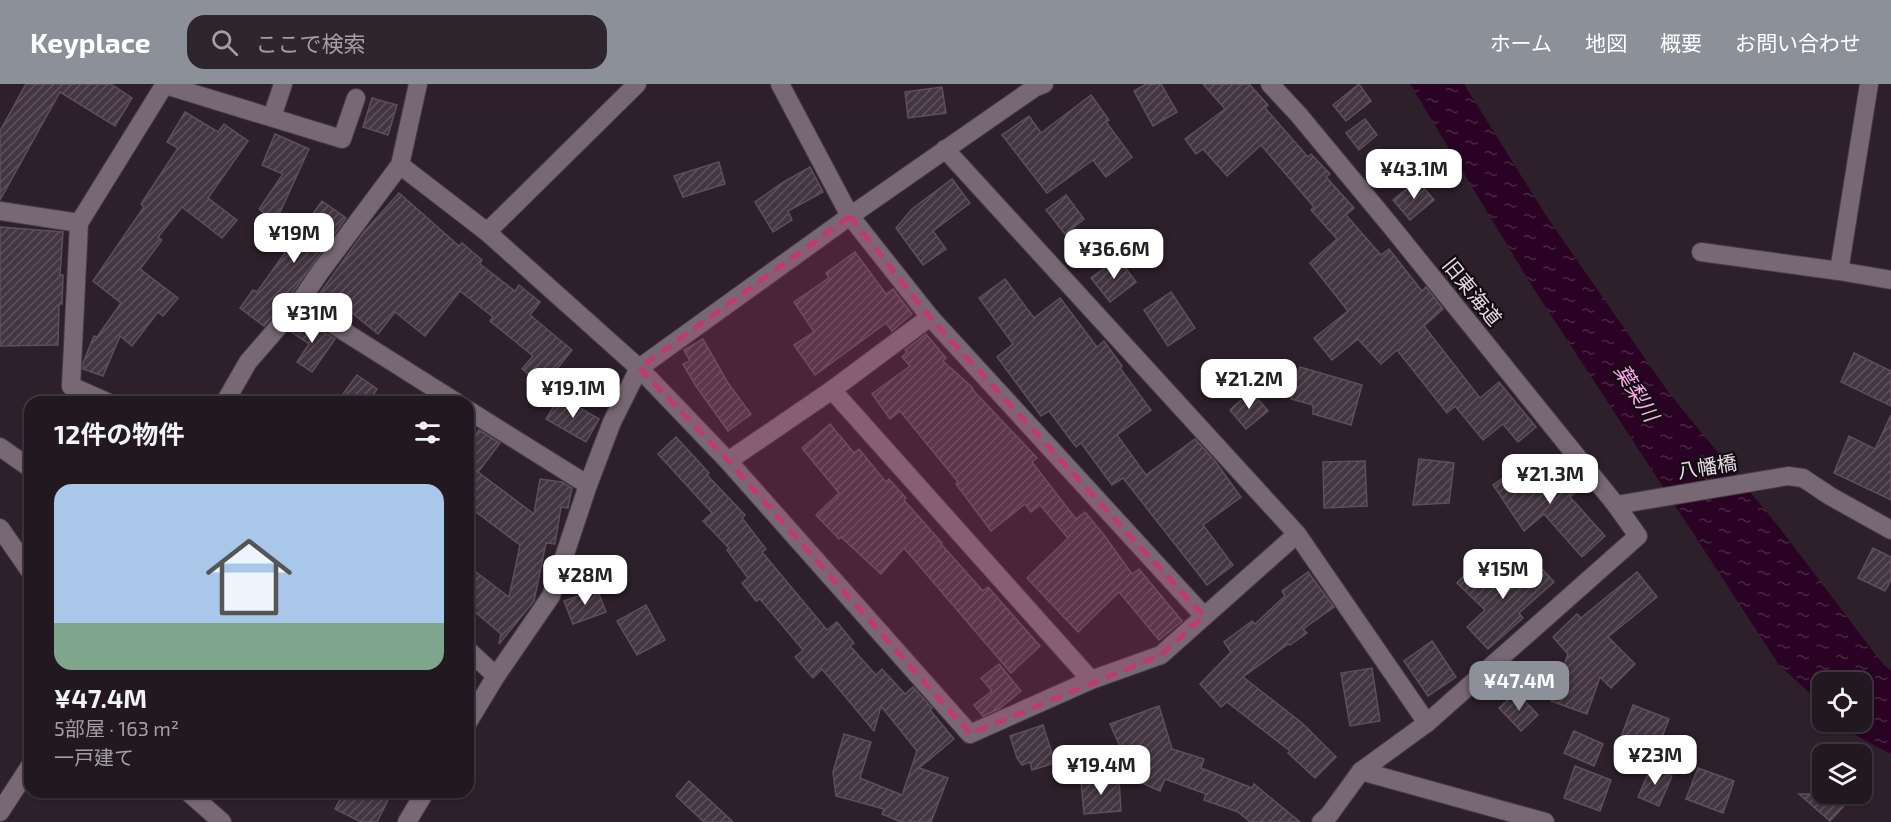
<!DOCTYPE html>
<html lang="ja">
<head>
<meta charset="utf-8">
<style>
	:root { --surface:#221820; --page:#2e252d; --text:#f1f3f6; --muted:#a2a0a5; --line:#3f373e; --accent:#8c9099 }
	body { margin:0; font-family:"Exo 2","Noto Sans JP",sans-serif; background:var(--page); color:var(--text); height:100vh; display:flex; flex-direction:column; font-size:22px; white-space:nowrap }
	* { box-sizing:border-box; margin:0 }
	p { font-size:20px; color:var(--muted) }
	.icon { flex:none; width:33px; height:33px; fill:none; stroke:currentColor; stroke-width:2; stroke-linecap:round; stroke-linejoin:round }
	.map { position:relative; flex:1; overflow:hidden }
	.side { position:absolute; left:24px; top:312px; width:450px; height:402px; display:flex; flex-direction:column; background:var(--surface); border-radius:18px; box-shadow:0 2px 4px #0004,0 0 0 2px var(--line) }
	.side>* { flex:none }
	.controls { position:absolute; left:1812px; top:588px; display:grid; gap:12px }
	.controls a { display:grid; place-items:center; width:60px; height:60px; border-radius:12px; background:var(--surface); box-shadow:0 2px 4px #0004,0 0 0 2px var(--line); font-size:30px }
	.price { position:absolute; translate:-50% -51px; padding:0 14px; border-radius:12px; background:#fff; color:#222; font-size:20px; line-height:39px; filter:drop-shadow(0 2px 3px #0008) }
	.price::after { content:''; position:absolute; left:50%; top:36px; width:18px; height:14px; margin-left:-9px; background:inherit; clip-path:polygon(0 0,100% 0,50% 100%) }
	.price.selected { background:var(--accent); color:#fff }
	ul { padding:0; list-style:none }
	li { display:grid; align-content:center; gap:12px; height:318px; padding:0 30px }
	li span { display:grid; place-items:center; height:186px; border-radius:18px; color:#555 }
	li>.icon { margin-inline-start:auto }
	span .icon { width:108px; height:108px; fill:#fffc; stroke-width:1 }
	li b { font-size:26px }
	h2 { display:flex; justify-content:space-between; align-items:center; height:72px; padding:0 30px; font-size:26px }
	header { display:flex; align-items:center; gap:36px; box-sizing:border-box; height:84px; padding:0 30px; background:var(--accent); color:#fff }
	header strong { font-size:28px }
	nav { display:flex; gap:33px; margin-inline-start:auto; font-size:21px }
	.search { width:420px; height:54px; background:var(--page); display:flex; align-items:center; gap:15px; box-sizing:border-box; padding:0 21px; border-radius:18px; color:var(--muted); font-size:22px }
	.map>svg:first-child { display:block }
	.water { fill:url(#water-ripples) }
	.building { fill:url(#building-hatch); stroke:#5e4f5a; stroke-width:1.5 }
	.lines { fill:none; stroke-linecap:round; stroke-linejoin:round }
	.street-casing { stroke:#473d45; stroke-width:20 }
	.secondary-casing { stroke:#473d45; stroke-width:20 }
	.street { stroke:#786874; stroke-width:18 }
	.secondary { stroke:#786874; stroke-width:18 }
	.marked { fill:#c73670; fill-opacity:0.2; stroke:#c73670; stroke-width:4.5; stroke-dasharray:12 8; stroke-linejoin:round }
	.labels { text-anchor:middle; stroke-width:4.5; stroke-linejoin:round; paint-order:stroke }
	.street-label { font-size:20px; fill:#e6dde4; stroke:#120c11 }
	.water-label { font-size:21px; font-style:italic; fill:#ffaaed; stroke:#120c11 }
</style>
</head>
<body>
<header>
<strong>Keyplace</strong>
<div class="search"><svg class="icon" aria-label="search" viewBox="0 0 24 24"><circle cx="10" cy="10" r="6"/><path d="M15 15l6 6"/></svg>ここで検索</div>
<nav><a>ホーム</a><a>地図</a><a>概要</a><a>お問い合わせ</a></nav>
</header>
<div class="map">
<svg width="1891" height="738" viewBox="0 0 1891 738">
	<defs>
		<pattern id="water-ripples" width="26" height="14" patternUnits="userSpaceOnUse" patternTransform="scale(1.5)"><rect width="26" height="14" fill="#2a0324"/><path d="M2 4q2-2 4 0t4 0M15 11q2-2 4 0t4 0" fill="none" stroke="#492744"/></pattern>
		<pattern id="building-hatch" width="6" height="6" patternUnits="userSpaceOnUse" patternTransform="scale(1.5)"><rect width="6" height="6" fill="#443640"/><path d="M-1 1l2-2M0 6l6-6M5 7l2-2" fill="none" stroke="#5f535b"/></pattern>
	</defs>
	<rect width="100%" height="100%" fill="#2d202a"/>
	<!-- water -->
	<polygon class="water" points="1410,0 1464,0 1545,130 1669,309 1779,443 1882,579 1891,587 1891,670 1857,652 1841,638 1862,638 1862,598 1822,598 1822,620 1779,581 1532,202"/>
	<!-- building -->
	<g class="building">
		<polygon points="26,0 111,0 132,14 115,42 60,8 0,116 0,47"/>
		<polygon points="1146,0 1161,0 1177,28 1153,42 1134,7"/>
		<polygon points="1203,0 1249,0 1268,21 1265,24 1308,73 1311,70 1330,90 1326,93 1354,124 1346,131 1381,171 1389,165 1422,207 1426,203 1443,225 1424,242 1480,314 1499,298 1536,343 1518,358 1503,340 1483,356 1455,322 1447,329 1397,266 1381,280 1358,255 1332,276 1314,254 1348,227 1310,179 1337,155 1311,126 1314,123 1261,61 1227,92 1203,65 1196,70 1185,55 1225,25"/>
		<polygon points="1359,0 1371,17 1346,37 1333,21"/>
		<polygon points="942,3 946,29 908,34 905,8"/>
		<polygon points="1091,11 1109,36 1106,38 1132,73 1106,93 1093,76 1047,109 1002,51 1029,32 1041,49"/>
		<polygon points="372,14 397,21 388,51 363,43"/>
		<polygon points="185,28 218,48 224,40 248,57 208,114 237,136 222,154 182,123 158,153 162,156 140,185 178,214 163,232 158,228 132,262 120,252 103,292 83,285 83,279 94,252 97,253 121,219 93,197 144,123 141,120 178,64 167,58"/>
		<polygon points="1365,35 1377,51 1359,66 1346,49"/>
		<polygon points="275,50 309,65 276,137 259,125 283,90 262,81"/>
		<polygon points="719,78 725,100 683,113 674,92"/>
		<polygon points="810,83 823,108 788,127 792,136 773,148 755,118 782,99"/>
		<polygon points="952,95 970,119 933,147 946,165 923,181 896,144 912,125"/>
		<polygon points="1417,96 1434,116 1410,136 1393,116"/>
		<polygon points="399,109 459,162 462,159 482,176 480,180 515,207 519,201 540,218 530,231 572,266 543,302 522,285 533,272 490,237 493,233 460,207 425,252 395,228 378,250 352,229 347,236 315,216 364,148"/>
		<polygon points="1066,111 1084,135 1065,150 1046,126"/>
		<polygon points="322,117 346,134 290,212 264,242 240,224 253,206 257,208"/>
		<polygon points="0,143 63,148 60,191 63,191 62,220 59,220 58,261 0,262"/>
		<polygon points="855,168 886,210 893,205 912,230 892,247 886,239 815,291 794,261 814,248 794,218 829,194 826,189"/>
		<polygon points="1118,174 1136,198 1110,218 1091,194"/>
		<polygon points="1005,195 1034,234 1060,214 1097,263 1104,257 1122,282 1120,284 1151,326 1117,351 1146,391 1195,355 1215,377 1241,413 1203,441 1233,481 1207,501 1123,394 1112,401 1081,359 1076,363 1049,327 1041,332 997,273 1013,260 979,214"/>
		<polygon points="1171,208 1195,244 1168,262 1144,226"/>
		<polygon points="301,234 335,255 312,288 297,278 309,260 290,247"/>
		<polygon points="926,250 946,274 943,277 973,304 972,305 1037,374 1032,378 1076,435 1085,428 1104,451 1132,490 1139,485 1182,537 1159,556 1119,508 1078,548 1027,494 1068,454 1040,421 1031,428 1025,420 991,447 956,400 958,398 900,327 890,335 872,310 910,282 902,273 907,268 905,266"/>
		<polygon points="703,255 728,299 751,330 728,347 696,302 683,280 690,277 684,266"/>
		<polygon points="1854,269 1891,287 1891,322 1841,298"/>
		<polygon points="1300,283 1362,301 1351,341 1313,330 1313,321 1291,315"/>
		<polygon points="357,291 377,305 368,318 337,318"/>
		<polygon points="1251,307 1268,327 1246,345 1230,326"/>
		<polygon points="560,312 599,335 586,358 546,335"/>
		<polygon points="1891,331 1891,416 1834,389 1849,352 1875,365"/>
		<polygon points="830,340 854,369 859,365 886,398 889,395 906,414 904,416 942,459 941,460 983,507 988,503 1040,562 1011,589 904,464 881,490 841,453 839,455 816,431 839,409 802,364"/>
		<polygon points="479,346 500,359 478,388 534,430 540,395 562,398 572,404 568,424 561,423 555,460 546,459 534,517 499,560 501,550 468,522 468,499 476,488 509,513 520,461 468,422 468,360"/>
		<polygon points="676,353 709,389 707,391 745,431 742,434 766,465 762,468 827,546 837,538 854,559 850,562 876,591 882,585 905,610 913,603 932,624 930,626 954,655 919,684 948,694 931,738 901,738 882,730 884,725 836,712 833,688 844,650 871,658 860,694 902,711 917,667 881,622 874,647 822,585 813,594 795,573 803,566 760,515 756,517 742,499 748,494 727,466 729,464 703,437 712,429 658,370"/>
		<polygon points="1419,375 1454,379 1449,419 1413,421"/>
		<polygon points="1365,377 1367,422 1324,424 1323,378"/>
		<polygon points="1562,379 1583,402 1570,413 1605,452 1582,473 1544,430 1524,447 1493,401 1514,386 1531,388 1540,402"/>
		<polygon points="1873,464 1891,473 1891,496 1885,507 1858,494"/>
		<polygon points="1533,475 1554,498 1519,529 1523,534 1488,565 1467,543 1485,526 1457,499 1473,482 1498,506"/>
		<polygon points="1308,488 1334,523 1303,545 1307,549 1290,561 1288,560 1243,593 1302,639 1336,673 1315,694 1288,669 1290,667 1227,618 1221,623 1200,600 1231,568 1224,558 1252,537 1255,540 1285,512 1282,507"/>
		<polygon points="1637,488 1657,513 1608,553 1635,580 1611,604 1600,593 1587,630 1551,617 1568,570 1553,553 1577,530 1581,534"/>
		<polygon points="597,505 606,528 573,540 564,517"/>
		<polygon points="646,521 665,556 637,571 617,537"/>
		<polygon points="1432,557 1456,593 1428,612 1404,577"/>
		<polygon points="999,580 1021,607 999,625 983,632 974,621 992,607 981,594"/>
		<polygon points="1372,584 1380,637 1350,642 1341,589"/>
		<polygon points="1516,608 1538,631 1521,647 1499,624"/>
		<polygon points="1633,621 1669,635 1657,666 1621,653"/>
		<polygon points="1159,622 1172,665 1204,675 1201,684 1252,704 1254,700 1300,738 1250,738 1238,728 1204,716 1206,710 1165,695 1160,707 1135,696 1110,640"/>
		<polygon points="1043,641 1055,679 1032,686 1030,678 1022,681 1017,674 1010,652"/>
		<polygon points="1574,647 1603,660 1594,682 1564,669"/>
		<polygon points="1575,682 1611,696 1600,727 1564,714"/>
		<polygon points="1651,683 1672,692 1659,722 1638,713"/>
		<polygon points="1698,684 1734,697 1723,729 1686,715"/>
		<polygon points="1119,695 1121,727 1084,730 1081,698"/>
		<polygon points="689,697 733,738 704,738 676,712"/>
		<polygon points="344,708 392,708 377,738 361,738 335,725"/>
		<polygon points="1799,710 1855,710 1830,737"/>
	</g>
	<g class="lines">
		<!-- street casing -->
		<g class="street-casing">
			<g id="street">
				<polyline points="780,0 850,132 930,233 1204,532"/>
				<polyline points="165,1 342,55 356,14"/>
				<polyline points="272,33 283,0"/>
				<polyline points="945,65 1297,450 1427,639"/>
				<polyline points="400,81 487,148 639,284 728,377 970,650 1091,596 1161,571 1297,450"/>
				<polyline points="0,127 79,139"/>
				<polyline points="487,148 637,0"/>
				<polyline points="1701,168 1839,187 1891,196"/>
				<polyline points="1839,187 1869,0"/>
				<polyline points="299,219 456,318"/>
				<polyline points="832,306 1091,596"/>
				<polyline points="107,318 71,302 79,139 165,0"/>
				<polyline points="225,318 248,278 299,219 320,188 400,81 418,0"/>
				<polyline points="468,326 588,401"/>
				<polyline points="0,363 30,384"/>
				<polyline points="728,377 832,306 930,233"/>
				<polyline points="0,444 30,487"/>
				<polyline points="468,566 496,592"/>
				<polyline points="468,638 496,592 551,512 588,401 612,338 639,284 850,132 1034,4 1044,0"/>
				<polyline points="1361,687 1545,738"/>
				<polyline points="188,708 222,738"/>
				<polyline points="0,728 30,682"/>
				<polyline points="407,738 425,708"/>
				<polyline points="1321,738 1329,731 1361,687 1427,639 1638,452 1616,421"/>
			</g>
		</g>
		<!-- secondary casing -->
		<g class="secondary-casing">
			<polyline id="secondary" points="1270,0 1298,30 1390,141 1616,421 1788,392 1803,394 1830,412 1891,446"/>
		</g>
		<!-- street -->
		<use href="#street" class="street"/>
		<!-- secondary -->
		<use href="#secondary" class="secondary"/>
	</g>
	<!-- marked area -->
	<path class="marked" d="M850 132 930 233 1204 532 1161 571 970 650 728 377 639 284Z"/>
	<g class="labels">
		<!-- street labels -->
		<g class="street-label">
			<text transform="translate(1472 208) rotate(51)" y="7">旧東海道</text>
			<text transform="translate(1707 383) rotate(-9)" y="7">八幡橋</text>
		</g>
		<!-- water labels -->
		<g class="water-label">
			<text transform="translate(1636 309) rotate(58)" y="7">葉梨川</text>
		</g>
	</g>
</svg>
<div class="controls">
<a><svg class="icon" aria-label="locate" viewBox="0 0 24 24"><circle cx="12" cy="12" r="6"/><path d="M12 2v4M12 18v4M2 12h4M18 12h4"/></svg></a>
<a><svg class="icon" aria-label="layers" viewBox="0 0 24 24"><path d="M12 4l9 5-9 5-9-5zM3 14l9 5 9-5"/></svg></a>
</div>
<b class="price" style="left:1414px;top:116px">¥43.1M</b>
<b class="price" style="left:294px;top:180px">¥19M</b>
<b class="price" style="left:1114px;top:196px">¥36.6M</b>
<b class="price" style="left:312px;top:260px">¥31M</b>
<b class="price" style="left:1249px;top:326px">¥21.2M</b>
<b class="price" style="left:573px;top:335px">¥19.1M</b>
<b class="price" style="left:1550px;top:421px">¥21.3M</b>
<b class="price" style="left:1503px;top:516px">¥15M</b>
<b class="price" style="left:585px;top:522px">¥28M</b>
<b class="price selected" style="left:1519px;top:628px">¥47.4M</b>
<b class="price" style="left:1655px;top:702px">¥23M</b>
<b class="price" style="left:1101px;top:712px">¥19.4M</b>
<section class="side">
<h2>12件の物件<svg class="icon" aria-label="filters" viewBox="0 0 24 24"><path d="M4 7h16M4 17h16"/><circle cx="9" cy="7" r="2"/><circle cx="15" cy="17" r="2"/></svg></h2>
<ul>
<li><span style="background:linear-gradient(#a9c7e8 75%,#7fa58c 0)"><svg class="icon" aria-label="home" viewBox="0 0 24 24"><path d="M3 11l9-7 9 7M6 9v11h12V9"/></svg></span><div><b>¥47.4M</b><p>5部屋 · 163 m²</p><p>一戸建て</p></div></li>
</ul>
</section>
</div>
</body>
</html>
